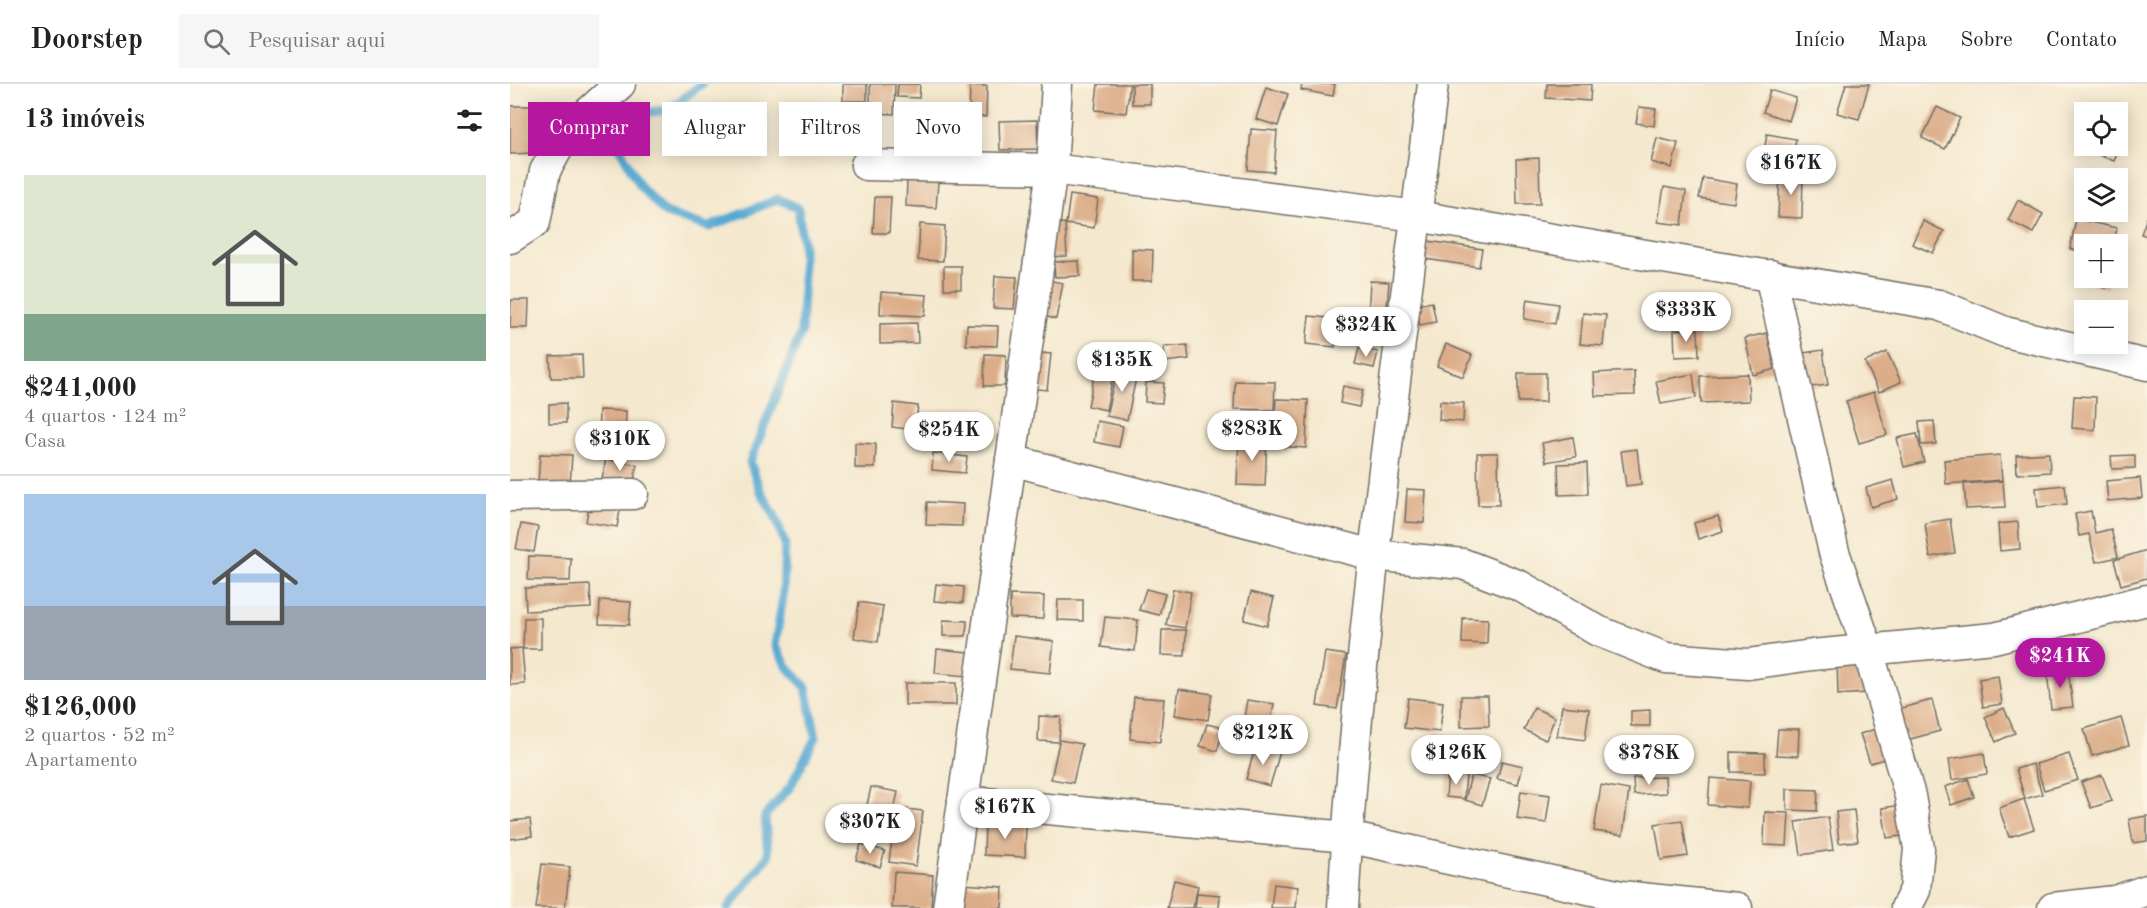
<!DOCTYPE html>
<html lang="pt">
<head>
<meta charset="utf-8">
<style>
	:root { --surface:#fff; --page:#f6f6f6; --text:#222; --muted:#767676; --line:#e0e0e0; --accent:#b5179e }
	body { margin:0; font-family:"Old Standard TT",serif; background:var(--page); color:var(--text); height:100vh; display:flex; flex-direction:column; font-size:22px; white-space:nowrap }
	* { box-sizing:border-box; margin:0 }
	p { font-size:20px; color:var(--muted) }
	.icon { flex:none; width:33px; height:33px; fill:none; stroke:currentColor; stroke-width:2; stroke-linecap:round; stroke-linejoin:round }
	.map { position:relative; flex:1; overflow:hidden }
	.drawer { display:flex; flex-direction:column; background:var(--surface); width:510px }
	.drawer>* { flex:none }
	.top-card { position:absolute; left:18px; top:18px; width:570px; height:54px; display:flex; gap:12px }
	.controls { position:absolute; left:1564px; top:18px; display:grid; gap:12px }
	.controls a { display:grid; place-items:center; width:54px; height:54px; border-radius:0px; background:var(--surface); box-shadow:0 3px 15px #0003; font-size:30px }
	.price { position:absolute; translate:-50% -51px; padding:0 14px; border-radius:21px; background:#fff; color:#222; font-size:20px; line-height:39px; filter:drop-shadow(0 2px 3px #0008) }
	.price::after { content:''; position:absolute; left:50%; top:36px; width:18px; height:14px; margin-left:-9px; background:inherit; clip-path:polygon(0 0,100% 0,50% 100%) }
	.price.active { background:var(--accent); color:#fff }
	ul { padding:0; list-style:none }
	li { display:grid; align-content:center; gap:12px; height:318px; padding:0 24px }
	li+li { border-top:2px solid var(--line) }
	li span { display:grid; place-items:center; height:186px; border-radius:0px; color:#555 }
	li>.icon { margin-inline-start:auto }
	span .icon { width:108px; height:108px; fill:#fffc; stroke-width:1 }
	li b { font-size:26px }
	h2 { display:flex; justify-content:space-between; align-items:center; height:72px; padding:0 24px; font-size:26px }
	.tag { padding:0 21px; border-radius:0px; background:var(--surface); box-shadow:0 3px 15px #0003; font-size:21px; line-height:54px }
	.tag.active { background:var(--accent); color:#fff }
	header { display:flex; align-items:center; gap:36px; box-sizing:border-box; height:84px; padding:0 30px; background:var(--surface); border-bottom:2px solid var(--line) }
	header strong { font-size:28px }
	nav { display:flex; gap:33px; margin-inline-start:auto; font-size:21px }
	.search { width:420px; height:54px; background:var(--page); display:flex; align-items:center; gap:15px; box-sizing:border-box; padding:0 21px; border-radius:0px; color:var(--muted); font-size:22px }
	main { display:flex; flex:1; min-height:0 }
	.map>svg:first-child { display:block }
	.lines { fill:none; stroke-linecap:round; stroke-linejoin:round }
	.stream { stroke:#57a9d2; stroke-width:9 }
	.building { fill:#dcad89 }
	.minor-casing { stroke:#716d64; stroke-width:33 }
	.minor { stroke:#fff; stroke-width:30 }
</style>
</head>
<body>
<header>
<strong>Doorstep</strong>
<div class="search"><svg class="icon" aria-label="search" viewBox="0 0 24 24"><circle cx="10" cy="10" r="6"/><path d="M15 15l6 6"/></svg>Pesquisar aqui</div>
<nav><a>Início</a><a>Mapa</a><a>Sobre</a><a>Contato</a></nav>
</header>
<main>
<section class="drawer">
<h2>13 imóveis<svg class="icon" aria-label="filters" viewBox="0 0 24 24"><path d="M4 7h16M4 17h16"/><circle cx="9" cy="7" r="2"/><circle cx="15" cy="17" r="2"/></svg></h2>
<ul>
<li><span style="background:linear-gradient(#dfe7d0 75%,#7fa58c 0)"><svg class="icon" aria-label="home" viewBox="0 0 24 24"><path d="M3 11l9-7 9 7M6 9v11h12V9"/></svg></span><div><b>$241,000</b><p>4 quartos · 124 m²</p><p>Casa</p></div></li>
<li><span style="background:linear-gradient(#a9c7e8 60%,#9aa5b1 0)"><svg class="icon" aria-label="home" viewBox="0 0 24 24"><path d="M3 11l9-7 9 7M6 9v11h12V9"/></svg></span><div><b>$126,000</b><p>2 quartos · 52 m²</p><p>Apartamento</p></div></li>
</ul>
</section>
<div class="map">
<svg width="1637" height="824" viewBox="0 0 1637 824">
	<rect width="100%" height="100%" fill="#fcf5e5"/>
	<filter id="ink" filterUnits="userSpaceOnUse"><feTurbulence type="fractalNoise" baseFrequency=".0167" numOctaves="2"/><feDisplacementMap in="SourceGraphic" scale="12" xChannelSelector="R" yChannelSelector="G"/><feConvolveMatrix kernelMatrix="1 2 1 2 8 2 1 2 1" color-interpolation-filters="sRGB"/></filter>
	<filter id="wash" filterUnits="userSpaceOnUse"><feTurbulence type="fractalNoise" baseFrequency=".008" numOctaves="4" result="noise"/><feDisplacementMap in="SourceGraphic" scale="24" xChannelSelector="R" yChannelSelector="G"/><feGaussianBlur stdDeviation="1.35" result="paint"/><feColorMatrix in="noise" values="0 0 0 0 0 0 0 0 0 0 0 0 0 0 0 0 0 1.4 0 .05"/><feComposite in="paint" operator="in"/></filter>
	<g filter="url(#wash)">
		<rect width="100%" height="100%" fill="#f4e8ce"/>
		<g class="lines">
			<!-- stream -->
			<polyline class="stream" points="192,0 158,26 122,30 109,63 130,102 155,129 199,143 268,115 288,124 293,160 293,210 291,249 240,378 250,406 265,432 275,460 273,513 265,561 278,584 296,603 306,653 280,703 255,732 258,772 218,824"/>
		</g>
		<g id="blocks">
			<!-- building -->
			<g class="building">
				<rect x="333" y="0" width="24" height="17"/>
				<polygon points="360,0 385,0 384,30 360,29"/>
				<polygon points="388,0 410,0 409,14 387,13"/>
				<polygon points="588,0 620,0 616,29 585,26"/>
				<rect x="622" y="0" width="18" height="20"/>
				<polygon points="792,0 825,0 823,12 791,6"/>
				<polygon points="1037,0 1081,0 1080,17 1036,14"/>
				<polygon points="1336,0 1359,0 1349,35 1327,29"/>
				<polygon points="460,1 477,2 476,33 459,32"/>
				<polygon points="756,3 778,10 768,42 746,35"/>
				<polygon points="1260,6 1286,14 1279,37 1253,28"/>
				<polygon points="0,22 22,22 23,69 0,70"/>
				<polygon points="1129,23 1146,25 1144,42 1126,39"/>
				<polygon points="1427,23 1450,34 1435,65 1412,54"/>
				<polygon points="527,36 528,65 490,66 489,37"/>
				<polygon points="741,45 767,47 764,88 738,86"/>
				<polygon points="1257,50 1286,55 1283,72 1254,67"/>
				<polygon points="1608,50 1613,52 1604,77 1584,69 1587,62 1608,62"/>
				<polygon points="1147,54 1168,59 1162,84 1141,78"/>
				<polygon points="1029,74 1030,120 1007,120 1006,75"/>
				<polygon points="1270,91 1293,91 1292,134 1268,133"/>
				<polygon points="1193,94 1227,100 1224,119 1189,114"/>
				<polygon points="397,97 428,98 426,124 396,122"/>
				<polygon points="1154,103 1176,107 1172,141 1148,138"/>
				<polygon points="560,111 588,115 584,144 556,140"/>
				<polygon points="365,113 381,113 379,149 363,149"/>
				<polygon points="1508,116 1533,130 1523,149 1498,136"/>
				<polygon points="1637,133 1637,152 1631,150"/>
				<polygon points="1566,135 1607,144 1604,160 1575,160 1575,168 1560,165"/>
				<polygon points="1413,137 1434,147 1423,169 1402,160"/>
				<polygon points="555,139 557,172 538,173 537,140"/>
				<polygon points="410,140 435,142 433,177 408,176"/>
				<polygon points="918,157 972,165 969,183 915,175"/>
				<polygon points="622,165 643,166 642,197 622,197"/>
				<polygon points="569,177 570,192 545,193 544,178"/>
				<rect x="434" y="182" width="17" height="23"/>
				<polygon points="485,192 507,193 504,225 483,224"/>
				<polygon points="1579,194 1599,194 1596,204 1578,198"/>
				<polygon points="532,195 553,199 546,235 525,230"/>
				<polygon points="860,197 879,198 876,236 858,234"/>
				<polygon points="371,208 417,211 415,232 370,230"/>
				<polygon points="1017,215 1048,220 1045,240 1014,235"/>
				<polygon points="1,216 19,216 18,244 0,244"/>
				<polygon points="922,218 926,238 910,241 906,221"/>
				<polygon points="1073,229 1096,231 1093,262 1070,260"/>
				<polygon points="799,232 828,235 825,263 796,260"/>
				<polygon points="407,239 408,259 370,260 370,240"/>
				<polygon points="457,241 488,242 487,262 456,261"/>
				<polygon points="1188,245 1189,272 1165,273 1164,246"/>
				<polygon points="1257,249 1265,285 1243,291 1235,254"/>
				<polygon points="936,260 962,271 953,293 927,282"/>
				<polygon points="677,261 679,275 655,278 654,263"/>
				<polygon points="849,264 868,268 864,284 845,280"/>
				<polygon points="1313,266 1318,301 1292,304 1287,270"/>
				<polygon points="521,268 541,270 537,306 517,304"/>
				<polygon points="1377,268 1391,298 1369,308 1355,278"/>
				<polygon points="475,270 496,271 495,302 474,302"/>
				<polygon points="72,271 73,294 41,294 40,272"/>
				<polygon points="608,281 628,285 617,336 596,332"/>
				<polygon points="586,282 604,286 596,326 578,322"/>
				<polygon points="1124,287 1125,311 1085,312 1084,289"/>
				<rect x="1008" y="289" width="28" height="29"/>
				<polygon points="1183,290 1186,314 1151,320 1146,297"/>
				<polygon points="1238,290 1239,317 1191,319 1190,292"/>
				<polygon points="725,297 765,298 764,326 724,325"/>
				<polygon points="636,298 654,299 652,319 635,318"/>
				<polygon points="833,302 853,306 849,323 830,319"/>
				<polygon points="1364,308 1377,351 1349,359 1336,317"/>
				<polygon points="1564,312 1586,313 1585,346 1562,344"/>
				<polygon points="766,315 798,316 796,364 763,362"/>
				<polygon points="930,317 954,319 953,338 929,336"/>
				<polygon points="56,319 56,339 39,339 39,320"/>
				<polygon points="384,319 408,322 405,346 382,343"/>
				<polygon points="89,326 116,327 115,358 88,358"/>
				<polygon points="587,337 613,342 609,363 584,358"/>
				<polygon points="1424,337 1426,360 1411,361 1409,338"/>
				<polygon points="1407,350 1414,378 1394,383 1387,354"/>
				<polygon points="729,353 757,354 755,402 727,401"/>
				<polygon points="1063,353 1066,373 1036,378 1032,359"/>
				<polygon points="345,359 366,360 365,384 345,384"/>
				<polygon points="1127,365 1131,400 1116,402 1111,367"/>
				<polygon points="423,369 457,373 455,389 422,386"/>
				<polygon points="967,369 988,369 989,421 968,421"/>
				<polygon points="1539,369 1540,388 1507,390 1506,371"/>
				<polygon points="30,370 62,371 60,402 28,400"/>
				<polygon points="1490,371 1492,396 1436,400 1434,376"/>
				<polygon points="1625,371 1625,384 1602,385 1601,372"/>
				<polygon points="96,375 127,381 123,402 92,395"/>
				<polygon points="1077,379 1078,410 1049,411 1048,380"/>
				<polygon points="1630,394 1632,414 1598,417 1596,397"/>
				<polygon points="1383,396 1388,415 1361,423 1356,404"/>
				<polygon points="1493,397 1495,423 1456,425 1454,400"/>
				<polygon points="1555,401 1557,420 1528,423 1526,404"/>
				<polygon points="897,405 916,406 914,439 895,438"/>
				<polygon points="80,416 111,421 107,443 76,438"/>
				<polygon points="417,418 453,420 452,442 416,441"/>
				<polygon points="1581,427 1585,449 1601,445 1608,473 1586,478 1579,450 1569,452 1565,430"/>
				<polygon points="1208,432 1213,447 1188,455 1184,439"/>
				<polygon points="1440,435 1445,469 1420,473 1415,439"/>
				<polygon points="1508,438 1510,465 1490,467 1488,440"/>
				<polygon points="11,440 28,443 24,468 6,465"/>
				<polygon points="1637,466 1637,494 1611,501 1604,476"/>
				<polygon points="19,472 61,474 60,497 18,496"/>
				<polygon points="426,500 454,503 453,519 424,517"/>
				<polygon points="80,501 81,524 16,527 15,504"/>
				<polygon points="636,505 655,510 649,531 629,526"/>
				<polygon points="663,505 681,508 675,544 656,541"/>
				<polygon points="741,508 764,514 757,542 734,536"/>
				<polygon points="500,511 534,512 533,535 500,534"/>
				<polygon points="90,516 121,518 119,541 89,540"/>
				<polygon points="548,516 573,516 573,537 547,536"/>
				<polygon points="349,518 373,522 368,558 344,554"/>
				<polygon points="595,533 628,536 625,567 591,563"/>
				<polygon points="14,534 31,534 31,565 13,565"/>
				<polygon points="953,534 978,535 977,560 952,559"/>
				<polygon points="433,536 457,537 456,552 433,552"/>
				<polygon points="652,546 676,546 675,572 651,571"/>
				<polygon points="504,552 544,557 540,589 500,585"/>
				<polygon points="12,564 15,600 0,601 0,565"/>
				<polygon points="427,565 459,568 457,592 425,589"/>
				<polygon points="815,568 836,571 827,625 807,622"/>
				<polygon points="1354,574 1357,609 1328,611 1327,576"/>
				<polygon points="1558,585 1563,623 1541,625 1537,587"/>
				<polygon points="1488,592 1492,620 1473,623 1469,595"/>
				<rect x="395" y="599" width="51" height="22"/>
				<polygon points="669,605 702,610 698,636 665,631"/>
				<polygon points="951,612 978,612 979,642 951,643"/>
				<polygon points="624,613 654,615 650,658 620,655"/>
				<polygon points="898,614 933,618 930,648 894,644"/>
				<polygon points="737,616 764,620 760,643 733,640"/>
				<polygon points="1422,616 1430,647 1397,656 1388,625"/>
				<polygon points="1052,622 1079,625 1075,656 1047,652"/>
				<polygon points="1024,624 1045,633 1036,656 1014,646"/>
				<polygon points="1494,624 1505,649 1486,658 1475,633"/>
				<polygon points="1140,626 1140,642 1121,642 1121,627"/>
				<polygon points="529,632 551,633 549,656 572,660 563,699 541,695 549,658 528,657"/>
				<polygon points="1611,634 1619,661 1582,672 1574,645"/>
				<polygon points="697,640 714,644 707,667 690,662"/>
				<polygon points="1368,644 1378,674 1360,679 1350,650"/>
				<polygon points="1268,645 1289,645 1288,672 1266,671"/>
				<polygon points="919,654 944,655 943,683 919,683"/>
				<polygon points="746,661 770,668 760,702 736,695"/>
				<polygon points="1221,668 1255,669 1255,689 1221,688"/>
				<polygon points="1474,669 1477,690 1442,696 1439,675"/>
				<polygon points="1559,670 1568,696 1534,706 1526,680"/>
				<polygon points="992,677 1013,682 1008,700 987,695"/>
				<polygon points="1523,680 1532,710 1515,715 1506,685"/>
				<polygon points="938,689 956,691 954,715 936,713"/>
				<polygon points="961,691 980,695 972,721 955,716"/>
				<polygon points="1592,691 1602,717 1581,724 1571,698"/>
				<polygon points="1155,693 1156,709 1124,711 1123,694"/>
				<polygon points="1200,694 1240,697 1238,724 1198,721"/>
				<polygon points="1458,695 1464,713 1441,721 1435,703"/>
				<polygon points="1091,701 1119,706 1113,751 1084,747"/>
				<polygon points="361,703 388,708 382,735 355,730"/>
				<polygon points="1277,705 1308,706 1307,727 1277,726"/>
				<polygon points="1011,707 1040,711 1036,739 1007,735"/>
				<polygon points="1514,715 1524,745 1499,753 1489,724"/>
				<polygon points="1392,721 1397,751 1377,754 1372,724"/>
				<polygon points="386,724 413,727 406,782 379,778"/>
				<polygon points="1344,726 1348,757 1329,759 1326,728"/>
				<polygon points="1255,728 1279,729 1277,762 1254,761"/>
				<polygon points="1637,732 1637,757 1623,759 1619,735"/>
				<polygon points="1318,733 1323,766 1291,771 1286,738"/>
				<polygon points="20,735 22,752 0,755 0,737"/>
				<polygon points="1172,736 1178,772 1151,776 1145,740"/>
				<polygon points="475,739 516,741 515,773 474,771"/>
				<polygon points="351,760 375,767 370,783 346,776"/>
				<polygon points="32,780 60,783 55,824 26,824"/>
				<polygon points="384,788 423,791 421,824 382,824"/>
				<polygon points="664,796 688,802 683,824 657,824"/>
				<polygon points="452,800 493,803 492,824 450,824"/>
				<polygon points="764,800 788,803 786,824 761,824"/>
				<polygon points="687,809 710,811 709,824 685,824"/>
			</g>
		</g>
	</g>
	<g filter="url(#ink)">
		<use href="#blocks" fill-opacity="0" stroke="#716d64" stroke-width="1.5"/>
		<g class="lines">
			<!-- minor casing -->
			<g class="minor-casing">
				<g id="minor">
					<polyline points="356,81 542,85 907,132 1429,221 1495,248 1637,281"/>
					<polyline points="0,154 25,138 35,87 57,48 110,0"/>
					<polyline points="1260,191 1324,468 1358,566 1400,712 1409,765 1405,806 1396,824"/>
					<polyline points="501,376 863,471 953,480 1010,502 1088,547 1156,574 1238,580 1302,571 1484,554 1637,516"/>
					<polyline points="0,412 123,410"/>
					<polyline points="453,717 837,753 1111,812 1227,824"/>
					<polyline points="438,824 542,85 547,0"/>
					<path d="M833 824C848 548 889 274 923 0"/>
					<polyline points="1543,824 1605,817 1637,806"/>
				</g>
			</g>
			<!-- minor -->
			<use href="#minor" class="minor"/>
		</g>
	</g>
</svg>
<div class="controls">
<a><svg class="icon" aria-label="locate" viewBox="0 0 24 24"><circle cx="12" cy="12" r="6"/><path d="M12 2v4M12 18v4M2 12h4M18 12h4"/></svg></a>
<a><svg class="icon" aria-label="layers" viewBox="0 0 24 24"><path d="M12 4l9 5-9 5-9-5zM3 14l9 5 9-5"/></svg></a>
<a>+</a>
<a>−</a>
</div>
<b class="price" style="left:1281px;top:112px">$167K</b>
<b class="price" style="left:1176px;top:259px">$333K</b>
<b class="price" style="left:856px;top:274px">$324K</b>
<b class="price" style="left:612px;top:309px">$135K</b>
<b class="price" style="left:742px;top:378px">$283K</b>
<b class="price" style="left:439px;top:379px">$254K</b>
<b class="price" style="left:110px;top:388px">$310K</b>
<b class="price active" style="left:1550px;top:605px">$241K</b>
<b class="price" style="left:753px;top:682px">$212K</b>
<b class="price" style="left:946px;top:702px">$126K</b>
<b class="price" style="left:1139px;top:702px">$378K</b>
<b class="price" style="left:495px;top:756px">$167K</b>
<b class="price" style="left:360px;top:771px">$307K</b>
<div class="top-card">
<a class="tag active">Comprar</a>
<a class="tag">Alugar</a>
<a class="tag">Filtros</a>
<a class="tag">Novo</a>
</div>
</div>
</main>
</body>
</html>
